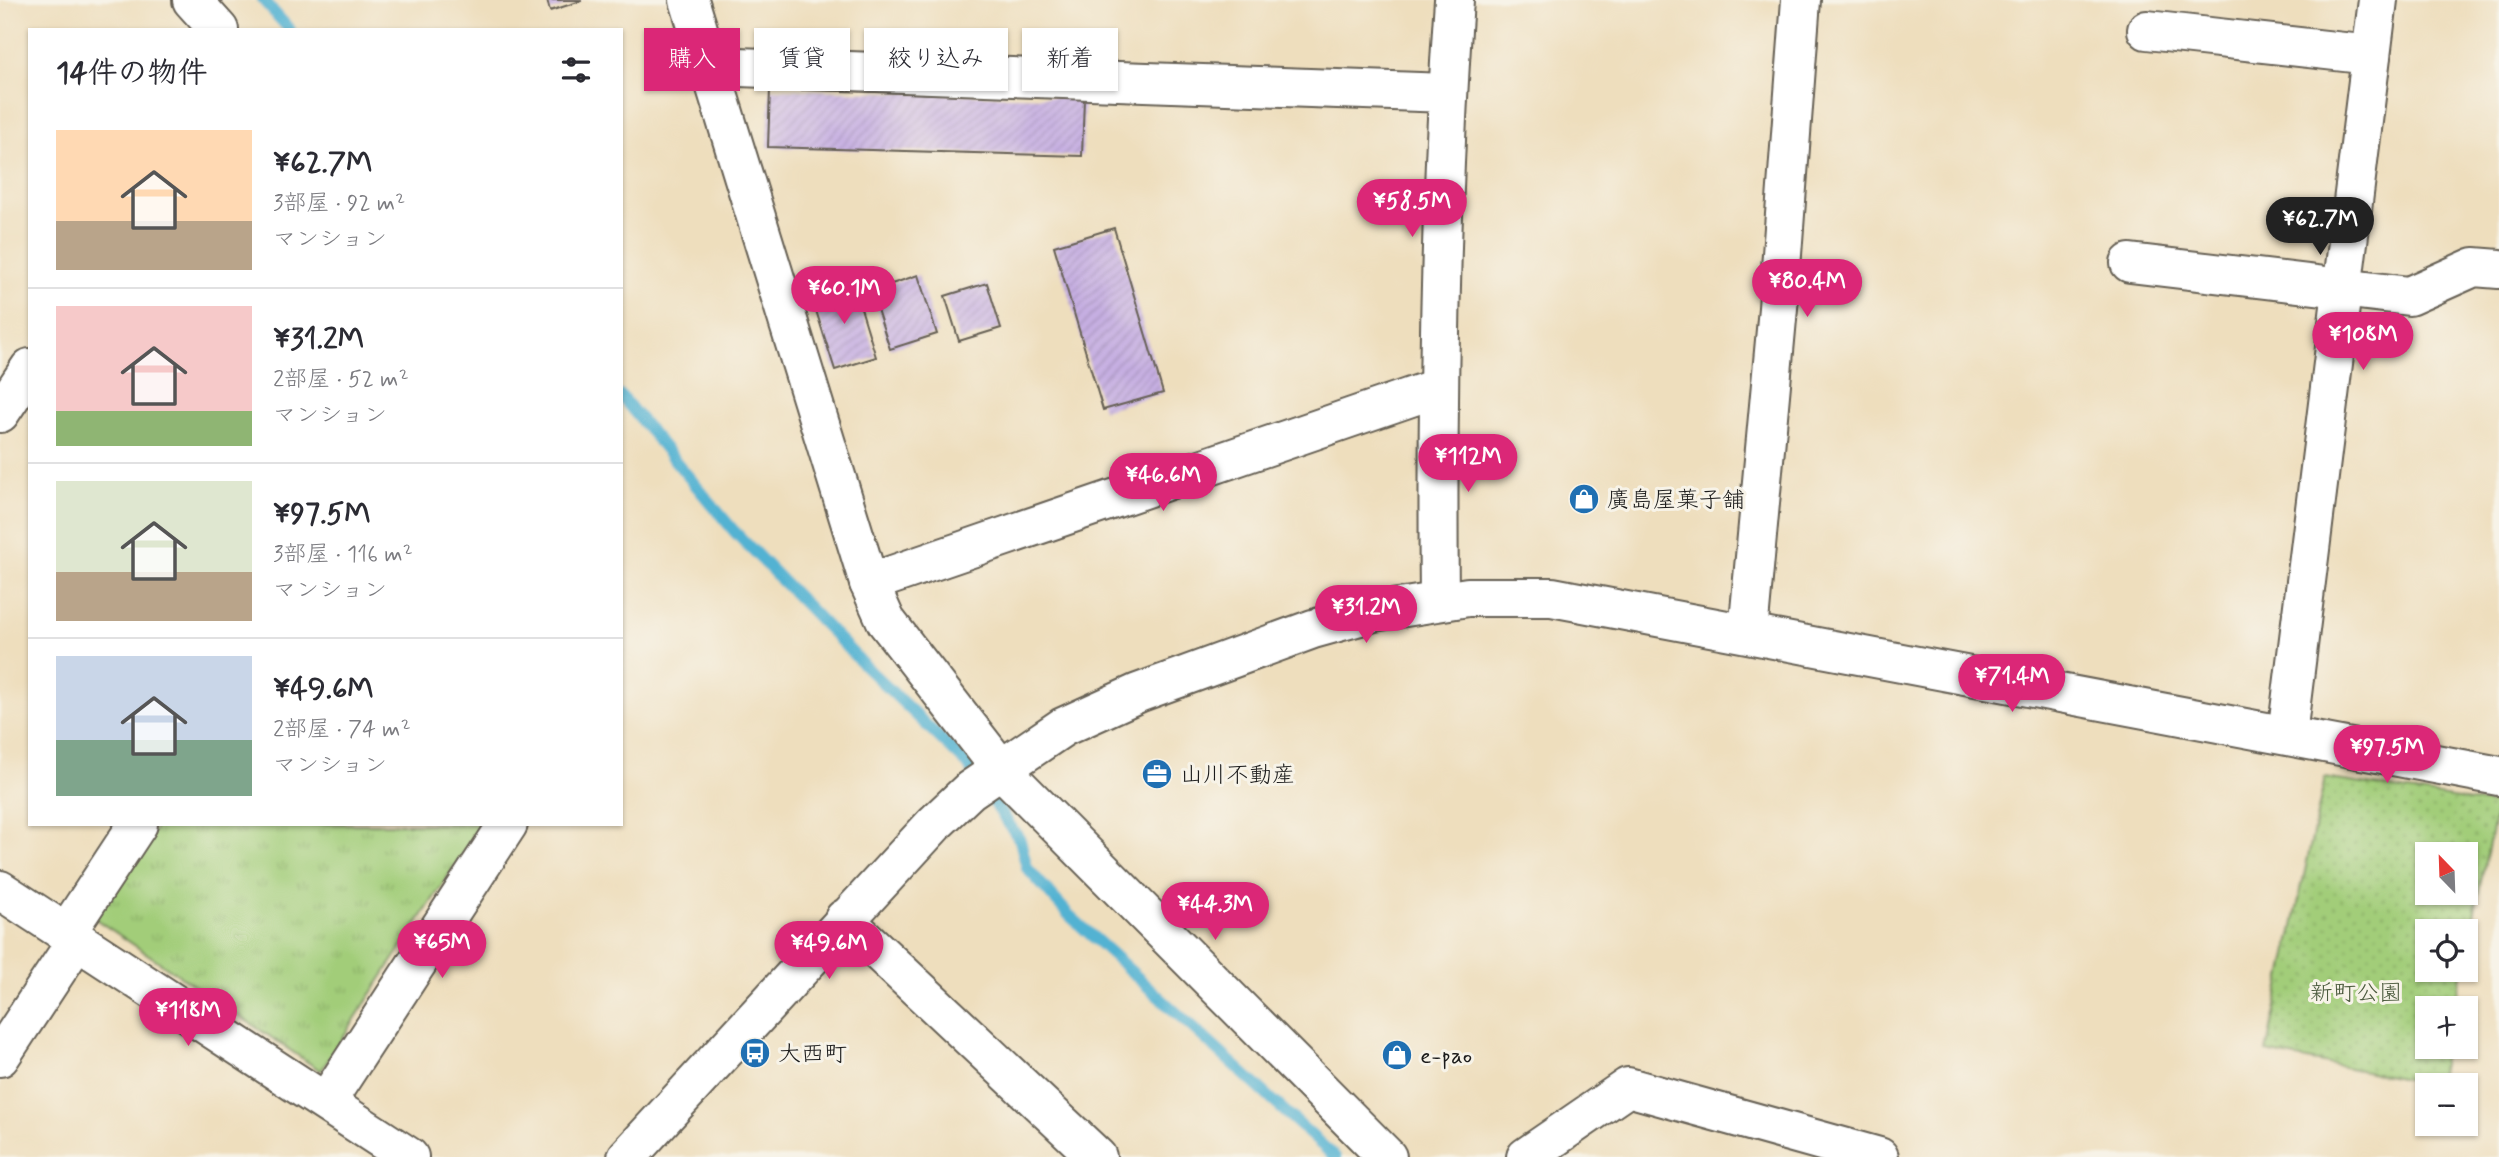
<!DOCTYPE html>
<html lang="ja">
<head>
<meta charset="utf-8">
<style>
	:root { --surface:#fff; --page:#f7f7f7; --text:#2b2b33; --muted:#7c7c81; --line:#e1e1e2; --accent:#db2777 }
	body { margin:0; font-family:Mynerve,"Klee One",sans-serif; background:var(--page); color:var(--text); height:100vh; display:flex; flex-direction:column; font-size:26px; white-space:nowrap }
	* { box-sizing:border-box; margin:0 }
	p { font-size:23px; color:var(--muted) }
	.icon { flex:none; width:38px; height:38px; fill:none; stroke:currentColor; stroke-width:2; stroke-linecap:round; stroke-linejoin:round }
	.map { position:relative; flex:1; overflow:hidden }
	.side { position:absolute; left:28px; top:28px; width:595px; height:798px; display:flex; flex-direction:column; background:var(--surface); border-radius:0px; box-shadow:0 2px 5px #0004 }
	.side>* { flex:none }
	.top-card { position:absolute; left:644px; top:28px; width:665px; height:63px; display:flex; gap:14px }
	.needle { width:46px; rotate:337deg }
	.tools { position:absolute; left:2415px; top:842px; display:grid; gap:14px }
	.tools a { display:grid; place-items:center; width:63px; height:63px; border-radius:0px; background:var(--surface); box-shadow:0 2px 5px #0004; font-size:35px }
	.price { position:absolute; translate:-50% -60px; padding:0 16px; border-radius:24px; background:var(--accent); color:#fff; font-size:23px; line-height:46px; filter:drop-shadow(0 2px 4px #0008) }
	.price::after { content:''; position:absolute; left:50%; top:42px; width:21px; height:16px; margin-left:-10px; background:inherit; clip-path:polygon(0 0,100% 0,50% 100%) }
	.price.active { background:#222; color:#fff }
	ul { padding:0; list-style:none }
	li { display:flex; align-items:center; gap:21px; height:175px; padding:0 28px }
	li+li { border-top:2px solid var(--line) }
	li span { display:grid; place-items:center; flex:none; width:196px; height:140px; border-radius:0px; color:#555 }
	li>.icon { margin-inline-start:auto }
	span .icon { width:84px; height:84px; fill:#fffc; stroke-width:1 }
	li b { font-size:30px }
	h2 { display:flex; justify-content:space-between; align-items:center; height:84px; padding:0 28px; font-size:30px }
	.chip { padding:0 24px; border-radius:0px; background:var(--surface); box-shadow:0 2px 5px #0004; font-size:24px; line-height:63px }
	.chip.active { background:var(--accent); color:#fff }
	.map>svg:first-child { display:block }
	.grass { fill:url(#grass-tufts); stroke:#5f744a; stroke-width:2 }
	.park { fill:url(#park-dots); stroke:#5f744a; stroke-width:2; fill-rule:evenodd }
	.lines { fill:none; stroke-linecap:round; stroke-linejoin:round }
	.stream { stroke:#53b2d2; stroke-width:12 }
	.building { fill:url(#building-hatch) }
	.minor-casing { stroke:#666054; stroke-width:42 }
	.minor { stroke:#fff; stroke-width:38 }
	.labels { text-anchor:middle; stroke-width:6; stroke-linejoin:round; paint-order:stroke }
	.poi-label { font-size:23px; fill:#1c1c1c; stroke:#f7f3e8; text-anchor:start }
	.park-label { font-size:23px; fill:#4b5a3d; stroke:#f7f3e8 }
</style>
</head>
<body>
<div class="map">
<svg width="2499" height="1157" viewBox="0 0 2499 1157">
	<defs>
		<pattern id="grass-tufts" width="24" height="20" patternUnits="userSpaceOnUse" patternTransform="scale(1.75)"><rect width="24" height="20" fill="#a2cd79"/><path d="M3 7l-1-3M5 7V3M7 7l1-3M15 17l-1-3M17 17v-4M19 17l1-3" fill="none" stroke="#8baf68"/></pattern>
		<pattern id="park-dots" width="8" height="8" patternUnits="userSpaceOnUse" patternTransform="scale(1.75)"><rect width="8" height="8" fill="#a2cd79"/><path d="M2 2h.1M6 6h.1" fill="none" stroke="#8baf68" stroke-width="1.8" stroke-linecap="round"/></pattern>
		<pattern id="building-hatch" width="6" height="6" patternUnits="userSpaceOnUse" patternTransform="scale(1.75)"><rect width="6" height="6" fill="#c6afe2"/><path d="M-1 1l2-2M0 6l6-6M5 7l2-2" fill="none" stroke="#aa96c1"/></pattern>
	</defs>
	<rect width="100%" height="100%" fill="#f7f3e8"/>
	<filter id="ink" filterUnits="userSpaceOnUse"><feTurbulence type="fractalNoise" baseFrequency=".0143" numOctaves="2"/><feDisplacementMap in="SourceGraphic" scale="14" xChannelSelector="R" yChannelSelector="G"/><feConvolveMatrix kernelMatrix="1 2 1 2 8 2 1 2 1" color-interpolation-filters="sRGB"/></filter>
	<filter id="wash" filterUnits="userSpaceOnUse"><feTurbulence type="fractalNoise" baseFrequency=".00686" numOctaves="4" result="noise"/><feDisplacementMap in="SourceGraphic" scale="28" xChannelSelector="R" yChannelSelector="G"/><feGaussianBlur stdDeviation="1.57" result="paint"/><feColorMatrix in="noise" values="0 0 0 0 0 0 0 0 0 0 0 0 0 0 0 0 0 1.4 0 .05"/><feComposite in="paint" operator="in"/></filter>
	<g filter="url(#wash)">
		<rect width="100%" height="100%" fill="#eedebd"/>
		<!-- grass -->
		<polygon class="grass" points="158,824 482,824 321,1071 94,918"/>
		<!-- park -->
		<path class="park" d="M2325 778 2497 805 2466 953V931H2427V970H2462L2454 1008H2427V1046L2446 1047 2437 1085 2266 1052ZM2427 854H2466V892H2427Z"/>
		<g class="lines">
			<!-- stream -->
			<g class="stream">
				<polyline points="263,0 290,30"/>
				<polyline points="621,396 734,531 864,665 968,765 1020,840 1027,868 1069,915 1335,1157"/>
			</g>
		</g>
		<g id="blocks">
			<!-- building -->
			<g class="building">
				<polygon points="547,0 581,0 581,1 550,11"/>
				<polygon points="770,89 1084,98 1082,156 768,147"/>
				<polygon points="1114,228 1163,393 1103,410 1054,246"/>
				<polygon points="918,275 937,334 890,349 871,291"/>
				<polygon points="853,282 876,357 835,370 811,295"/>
				<polygon points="987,283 1001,328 959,341 945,296"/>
			</g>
		</g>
	</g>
	<g filter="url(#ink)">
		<use href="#blocks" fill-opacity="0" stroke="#666054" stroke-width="2"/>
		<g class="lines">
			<!-- minor casing -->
			<g class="minor-casing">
				<g id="minor">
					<polyline points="192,0 219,30"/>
					<polyline points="689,0 869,583 886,621 1001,769 1387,1157"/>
					<polyline points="2147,30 2371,55"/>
					<polyline points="711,66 1447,93"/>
					<polyline points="2130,263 2409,296 2474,267 2499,269"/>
					<polyline points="0,413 30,368"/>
					<polyline points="869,583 1437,388"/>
					<path d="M1439 600C1437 400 1440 200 1454 0"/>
					<polyline points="1748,633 1778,308 1801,0"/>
					<polyline points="2287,735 2378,0"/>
					<polyline points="0,890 409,1157"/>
					<polyline points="844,919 1097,1157"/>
					<polyline points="66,933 138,824"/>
					<polyline points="0,1057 77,940"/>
					<polyline points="326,1102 508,824"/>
					<polyline points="627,1157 935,823 970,790 1063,727 1138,693 1313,629 1374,612 1468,597 1552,597 2499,776"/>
					<polyline points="1526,1157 1628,1087 1879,1157"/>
				</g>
			</g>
			<!-- minor -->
			<use href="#minor" class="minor"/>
		</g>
	</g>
	<!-- icons -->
	<defs>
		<g id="shop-disc" transform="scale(1.575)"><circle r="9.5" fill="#1f6fb2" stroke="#f7f3e8"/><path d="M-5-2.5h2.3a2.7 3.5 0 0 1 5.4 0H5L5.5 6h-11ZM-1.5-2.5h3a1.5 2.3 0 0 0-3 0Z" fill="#fff"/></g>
		<g id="office-disc" transform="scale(1.575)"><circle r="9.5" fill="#1f6fb2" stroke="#f7f3e8"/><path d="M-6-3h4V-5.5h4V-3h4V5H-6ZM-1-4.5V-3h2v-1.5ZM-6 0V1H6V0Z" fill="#fff"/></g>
		<g id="bus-disc" transform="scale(1.575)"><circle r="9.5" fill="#1f6fb2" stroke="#f7f3e8"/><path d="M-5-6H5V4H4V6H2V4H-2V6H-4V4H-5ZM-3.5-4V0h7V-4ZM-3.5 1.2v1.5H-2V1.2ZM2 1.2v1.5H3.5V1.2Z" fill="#fff"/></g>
	</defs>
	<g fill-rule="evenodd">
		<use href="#shop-disc" x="1584" y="499"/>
		<use href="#office-disc" x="1157" y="774"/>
		<use href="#bus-disc" x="755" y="1053"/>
		<use href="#shop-disc" x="1397" y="1055"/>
	</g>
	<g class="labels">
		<!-- poi labels -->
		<g class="poi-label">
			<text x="1607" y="507">廣島屋菓子舗</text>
			<text x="1180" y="782">山川不動産</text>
			<text x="778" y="1061">大西町</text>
			<text x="1420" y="1063">e-pao</text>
		</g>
		<!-- park labels -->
		<g class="park-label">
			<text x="2356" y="1000">新町公園</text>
		</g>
	</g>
</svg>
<div class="tools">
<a><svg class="needle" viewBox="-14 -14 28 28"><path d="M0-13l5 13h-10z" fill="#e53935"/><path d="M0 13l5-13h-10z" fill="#7c7c81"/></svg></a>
<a><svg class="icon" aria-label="locate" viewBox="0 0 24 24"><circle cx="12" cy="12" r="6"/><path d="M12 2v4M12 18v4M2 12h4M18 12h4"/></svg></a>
<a>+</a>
<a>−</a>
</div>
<b class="price" style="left:1412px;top:239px">¥58.5M</b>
<b class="price active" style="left:2320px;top:257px">¥62.7M</b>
<b class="price" style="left:1807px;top:319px">¥80.4M</b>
<b class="price" style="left:844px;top:326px">¥60.1M</b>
<b class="price" style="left:2363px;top:372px">¥108M</b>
<b class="price" style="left:1468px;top:494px">¥112M</b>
<b class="price" style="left:1163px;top:513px">¥46.6M</b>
<b class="price" style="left:1366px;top:645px">¥31.2M</b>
<b class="price" style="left:2012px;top:714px">¥71.4M</b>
<b class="price" style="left:2387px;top:785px">¥97.5M</b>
<b class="price" style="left:1215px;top:942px">¥44.3M</b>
<b class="price" style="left:442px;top:980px">¥65M</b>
<b class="price" style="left:829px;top:981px">¥49.6M</b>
<b class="price" style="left:188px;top:1048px">¥118M</b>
<div class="top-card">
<a class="chip active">購入</a>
<a class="chip">賃貸</a>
<a class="chip">絞り込み</a>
<a class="chip">新着</a>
</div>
<section class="side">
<h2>14件の物件<svg class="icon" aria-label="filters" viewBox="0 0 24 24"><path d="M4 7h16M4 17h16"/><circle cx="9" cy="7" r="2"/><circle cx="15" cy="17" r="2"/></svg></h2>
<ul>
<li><span style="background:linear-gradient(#ffd9b3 65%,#b9a48a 0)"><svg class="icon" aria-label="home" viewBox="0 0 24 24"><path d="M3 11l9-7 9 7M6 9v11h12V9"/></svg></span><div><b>¥62.7M</b><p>3部屋 · 92 m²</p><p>マンション</p></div></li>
<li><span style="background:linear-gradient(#f6c9c9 75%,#8fb573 0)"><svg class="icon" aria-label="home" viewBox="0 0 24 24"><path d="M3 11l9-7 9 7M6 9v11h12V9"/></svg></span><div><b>¥31.2M</b><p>2部屋 · 52 m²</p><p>マンション</p></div></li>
<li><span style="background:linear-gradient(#dfe7d0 65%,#b9a48a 0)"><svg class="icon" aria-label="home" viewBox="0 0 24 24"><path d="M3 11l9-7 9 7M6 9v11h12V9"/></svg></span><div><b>¥97.5M</b><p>3部屋 · 116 m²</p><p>マンション</p></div></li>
<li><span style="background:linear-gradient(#c9d6e8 60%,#7fa58c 0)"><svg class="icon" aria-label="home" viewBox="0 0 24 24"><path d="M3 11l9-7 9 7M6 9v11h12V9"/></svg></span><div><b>¥49.6M</b><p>2部屋 · 74 m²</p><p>マンション</p></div></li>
</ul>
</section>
</div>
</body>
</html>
